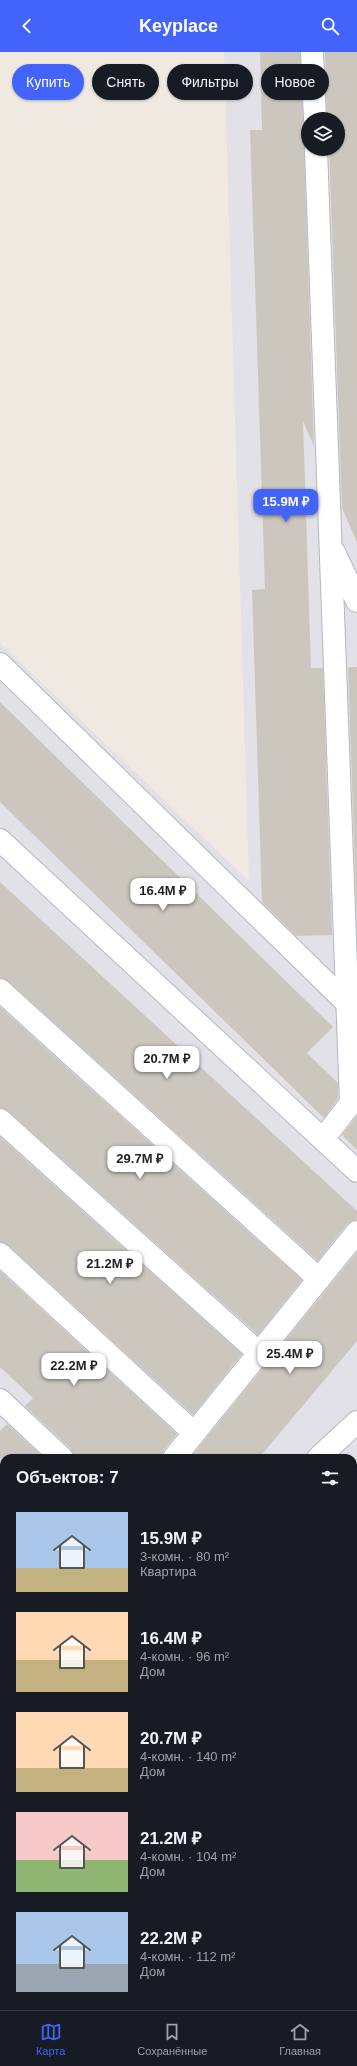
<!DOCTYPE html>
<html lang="ru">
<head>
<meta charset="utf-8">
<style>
	:root { --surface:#171b24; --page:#242831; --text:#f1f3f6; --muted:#9ea1a6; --line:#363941; --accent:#4264fb }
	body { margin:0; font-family:Arial,sans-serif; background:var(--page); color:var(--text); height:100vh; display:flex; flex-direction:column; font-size:15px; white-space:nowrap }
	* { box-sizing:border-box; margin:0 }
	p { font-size:13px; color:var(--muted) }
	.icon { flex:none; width:22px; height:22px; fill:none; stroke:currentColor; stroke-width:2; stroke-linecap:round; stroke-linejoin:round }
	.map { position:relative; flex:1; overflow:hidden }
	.side { position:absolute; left:0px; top:1402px; width:357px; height:556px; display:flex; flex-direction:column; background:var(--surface); border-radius:12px 12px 0 0; box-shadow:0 1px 3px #0004 }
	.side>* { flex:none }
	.guide { position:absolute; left:12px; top:12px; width:333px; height:36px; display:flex; gap:8px }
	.tools { position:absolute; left:301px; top:60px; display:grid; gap:8px }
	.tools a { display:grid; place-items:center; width:44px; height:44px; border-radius:50%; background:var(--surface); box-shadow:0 1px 3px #0004; font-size:20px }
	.price { position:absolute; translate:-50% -34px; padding:0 9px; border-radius:8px; background:#fff; color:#222; font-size:13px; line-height:26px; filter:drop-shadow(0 1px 2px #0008) }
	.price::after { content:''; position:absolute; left:50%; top:24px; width:12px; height:9px; margin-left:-6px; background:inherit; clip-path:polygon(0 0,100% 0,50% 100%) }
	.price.on { background:var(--accent); color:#fff }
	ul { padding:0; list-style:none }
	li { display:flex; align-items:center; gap:12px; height:100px; padding:0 16px }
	li span { display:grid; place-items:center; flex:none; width:112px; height:80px; border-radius:0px; color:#555 }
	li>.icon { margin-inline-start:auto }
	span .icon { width:48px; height:48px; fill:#fffc; stroke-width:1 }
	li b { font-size:17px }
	h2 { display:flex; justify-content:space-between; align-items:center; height:48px; padding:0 16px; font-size:17px }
	.tag { padding:0 14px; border-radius:18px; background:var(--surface); box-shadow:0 1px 3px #0004; font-size:14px; line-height:36px }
	.tag.on { background:var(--accent); color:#fff }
	header { display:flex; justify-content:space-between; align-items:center; height:52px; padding:0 16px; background:var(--accent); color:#fff; font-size:18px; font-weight:800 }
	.dock { display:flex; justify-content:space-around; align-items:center; height:56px; border-top:1px solid var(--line); background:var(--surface); font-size:11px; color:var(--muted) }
	.dock a { display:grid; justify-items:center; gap:2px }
	.dock .on { color:var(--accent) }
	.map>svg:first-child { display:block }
	.industrial { fill:#e3e1e8; fill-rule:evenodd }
	.building { fill:#cbc7bf }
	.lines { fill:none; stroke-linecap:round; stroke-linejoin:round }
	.minor-casing { stroke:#b4b7c1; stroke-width:24 }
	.minor { stroke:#fff; stroke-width:22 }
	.rail { stroke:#a3a6b8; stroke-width:3 }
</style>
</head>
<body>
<header><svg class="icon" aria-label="back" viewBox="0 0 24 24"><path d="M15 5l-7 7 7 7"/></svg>Keyplace<svg class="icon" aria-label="search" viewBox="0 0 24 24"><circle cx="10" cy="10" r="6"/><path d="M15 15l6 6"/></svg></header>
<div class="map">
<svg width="357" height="1958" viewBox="0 0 357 1958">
	<rect width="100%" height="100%" fill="#efe9e1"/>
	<!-- industrial -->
	<path class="industrial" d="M224 0H357V1617L353 1619V1406H4V1755L0 1756V591L249 829ZM308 67H338V97H308Z"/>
	<!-- building -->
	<g class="building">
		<polygon points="260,0 300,0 303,68 308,77 308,88 304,97 314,394 303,369 311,616 323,616 332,883 296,884 262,850 252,538 265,537 250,78 262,78"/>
		<polygon points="325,0 357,0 357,490 342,456 329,97 338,97 338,67 327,67"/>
		<polygon points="348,615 357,615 357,874"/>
		<polygon points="0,650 333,975 307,1001 338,1031 338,1047 324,1066 0,750"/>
		<polygon points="0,830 357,1159 357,1168 347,1172 318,1209 8,929 0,926"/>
		<polygon points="0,955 302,1228 258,1283 8,1059 0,1056"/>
		<polygon points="357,1064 357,1098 342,1083"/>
		<polygon points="0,1085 242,1302 193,1363 8,1193 0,1190"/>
		<polygon points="357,1200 357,1289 259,1406 190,1406"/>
		<polygon points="0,1219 177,1382 164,1398 162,1406 74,1406 71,1397 25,1354 33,1346 0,1315"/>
		<polygon points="7,1372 44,1406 0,1406 0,1379"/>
	</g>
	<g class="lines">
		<!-- minor casing -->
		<g class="minor-casing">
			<g id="minor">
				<polyline points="312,0 315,67"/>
				<polyline points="316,97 351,1051 323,1087"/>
				<polyline points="334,500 357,549"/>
				<polyline points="0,612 347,951"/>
				<polyline points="0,788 357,1119"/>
				<polyline points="0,938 319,1227"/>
				<polyline points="0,1068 259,1301"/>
				<polyline points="0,1202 194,1381"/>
				<polyline points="0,1348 62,1406"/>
				<polyline points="174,1406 357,1180"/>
				<polyline points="318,1406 357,1370"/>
				<polyline points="0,1535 4,1532"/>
				<polyline points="0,1567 4,1566"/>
				<polyline points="353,1573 357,1571"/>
				<polyline points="0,1687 4,1686"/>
			</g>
		</g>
		<!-- minor -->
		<use href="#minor" class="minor"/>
		<!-- rail -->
		<polyline class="rail" points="0,1824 4,1823"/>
	</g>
</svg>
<div class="tools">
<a><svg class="icon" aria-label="layers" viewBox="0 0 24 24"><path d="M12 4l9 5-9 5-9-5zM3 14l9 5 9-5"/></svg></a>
</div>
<b class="price on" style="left:286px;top:471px">15.9M ₽</b>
<b class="price" style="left:163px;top:860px">16.4M ₽</b>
<b class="price" style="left:167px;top:1028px">20.7M ₽</b>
<b class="price" style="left:140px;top:1128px">29.7M ₽</b>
<b class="price" style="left:110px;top:1233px">21.2M ₽</b>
<b class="price" style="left:290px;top:1323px">25.4M ₽</b>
<b class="price" style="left:74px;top:1335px">22.2M ₽</b>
<div class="guide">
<a class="tag on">Купить</a>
<a class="tag">Снять</a>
<a class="tag">Фильтры</a>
<a class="tag">Новое</a>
</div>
<section class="side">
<h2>Объектов: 7<svg class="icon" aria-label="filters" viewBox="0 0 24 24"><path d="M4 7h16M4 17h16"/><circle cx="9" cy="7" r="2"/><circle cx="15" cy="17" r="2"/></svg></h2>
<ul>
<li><span style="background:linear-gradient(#a9c7e8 70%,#c2b280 0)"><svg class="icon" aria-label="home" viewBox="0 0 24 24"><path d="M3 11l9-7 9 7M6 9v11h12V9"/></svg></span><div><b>15.9M ₽</b><p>3-комн. · 80 m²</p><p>Квартира</p></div></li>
<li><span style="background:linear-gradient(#ffd9b3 60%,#c2b280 0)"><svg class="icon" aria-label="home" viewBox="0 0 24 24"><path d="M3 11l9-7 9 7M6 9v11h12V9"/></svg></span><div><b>16.4M ₽</b><p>4-комн. · 96 m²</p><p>Дом</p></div></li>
<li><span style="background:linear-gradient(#ffd9b3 70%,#c2b280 0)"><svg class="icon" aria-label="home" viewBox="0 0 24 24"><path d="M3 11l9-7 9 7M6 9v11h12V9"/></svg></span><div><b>20.7M ₽</b><p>4-комн. · 140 m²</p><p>Дом</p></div></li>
<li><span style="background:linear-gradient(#f6c9c9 60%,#8fb573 0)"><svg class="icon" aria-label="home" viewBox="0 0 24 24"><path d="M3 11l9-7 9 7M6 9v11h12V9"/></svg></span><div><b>21.2M ₽</b><p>4-комн. · 104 m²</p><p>Дом</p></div></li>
<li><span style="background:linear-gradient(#a9c7e8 65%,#9aa5b1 0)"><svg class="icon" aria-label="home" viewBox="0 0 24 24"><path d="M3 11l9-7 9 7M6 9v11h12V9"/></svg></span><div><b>22.2M ₽</b><p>4-комн. · 112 m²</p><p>Дом</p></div></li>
</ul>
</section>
</div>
<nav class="dock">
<a class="on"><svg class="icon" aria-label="map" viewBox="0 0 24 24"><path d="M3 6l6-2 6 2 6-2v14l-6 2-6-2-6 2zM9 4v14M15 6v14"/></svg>Карта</a>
<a><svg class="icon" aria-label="saved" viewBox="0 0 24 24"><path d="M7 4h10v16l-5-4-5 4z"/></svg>Сохранённые</a>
<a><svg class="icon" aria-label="home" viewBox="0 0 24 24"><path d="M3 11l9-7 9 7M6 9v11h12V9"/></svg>Главная</a>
</nav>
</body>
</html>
